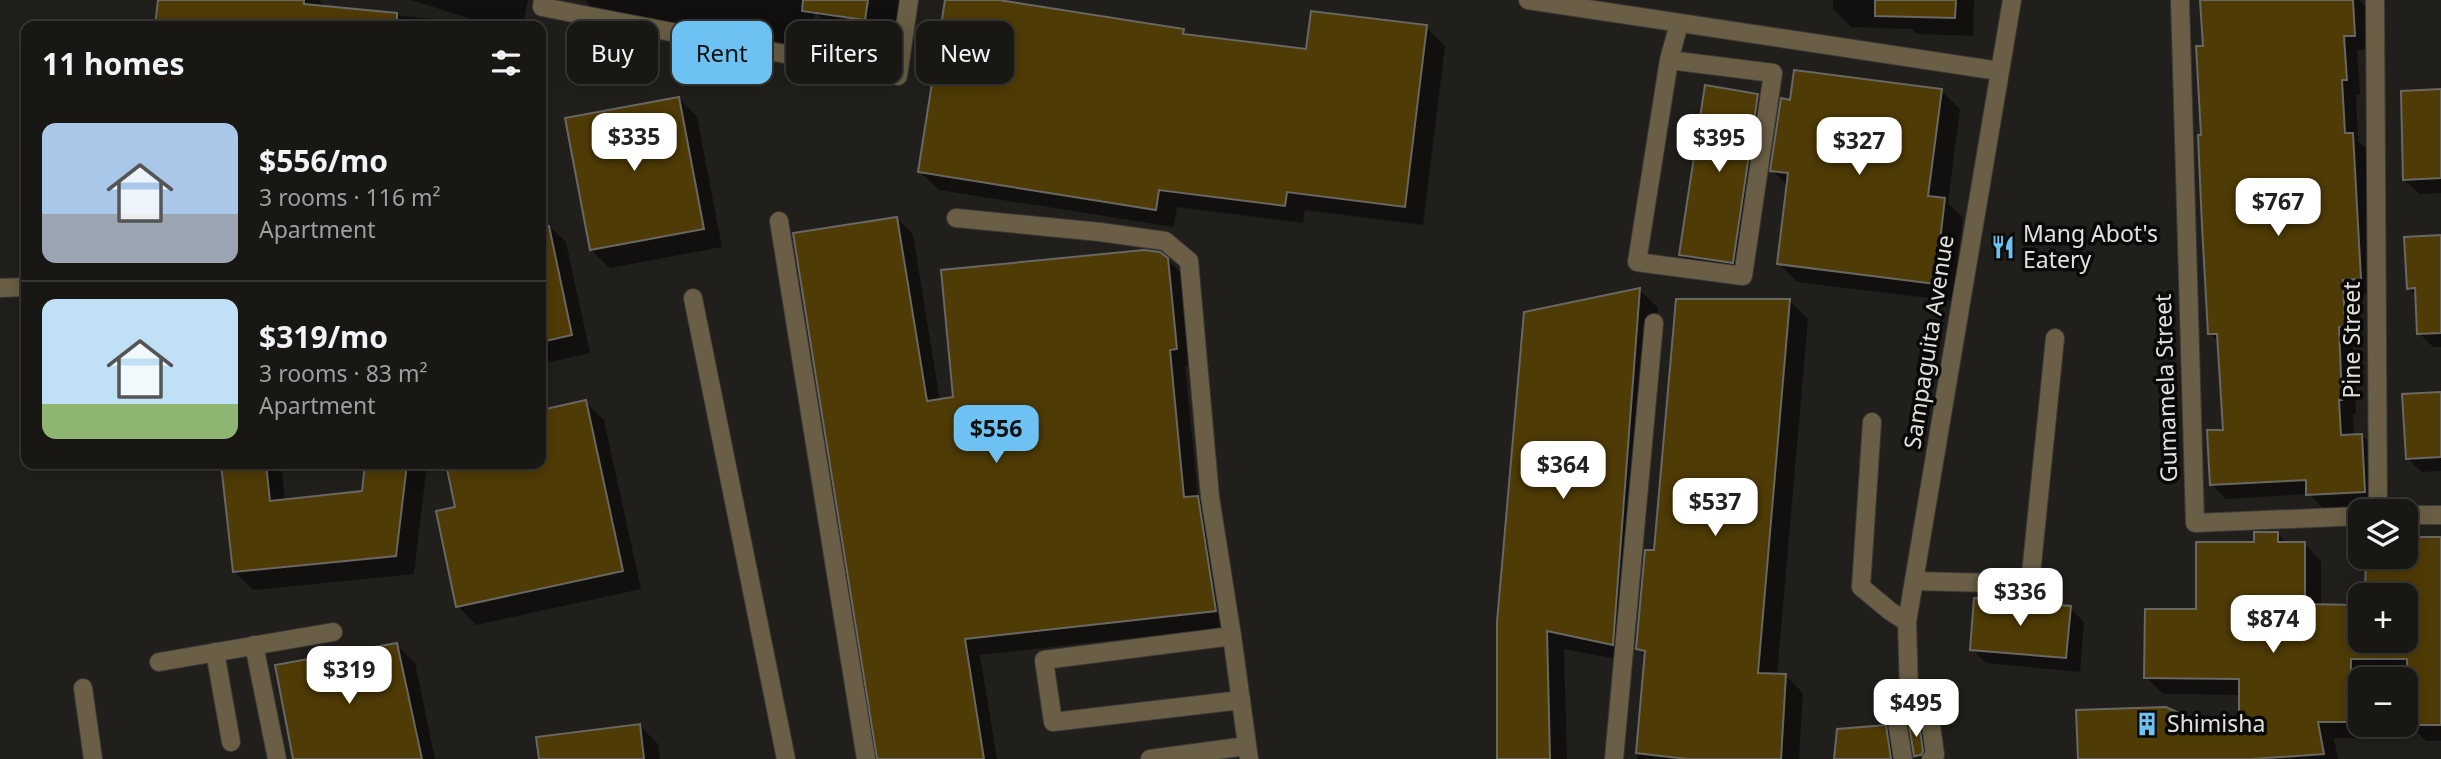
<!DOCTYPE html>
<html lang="en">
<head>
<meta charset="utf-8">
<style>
	:root { --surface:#191714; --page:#262422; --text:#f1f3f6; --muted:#9f9fa0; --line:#373634; --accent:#6ec2f3 }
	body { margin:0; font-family:"Noto Sans",sans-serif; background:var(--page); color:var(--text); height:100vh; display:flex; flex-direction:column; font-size:26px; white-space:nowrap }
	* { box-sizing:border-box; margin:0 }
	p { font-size:23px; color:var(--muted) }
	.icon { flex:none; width:38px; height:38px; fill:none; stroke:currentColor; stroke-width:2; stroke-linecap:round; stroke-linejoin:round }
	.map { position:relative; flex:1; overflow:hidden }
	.sheet { position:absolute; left:21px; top:21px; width:525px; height:448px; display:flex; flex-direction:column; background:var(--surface); border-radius:14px; box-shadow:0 4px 18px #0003,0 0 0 2px var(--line) }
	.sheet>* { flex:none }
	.hud { position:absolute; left:567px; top:21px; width:665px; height:63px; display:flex; gap:14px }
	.tools { position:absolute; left:2348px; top:499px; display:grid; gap:14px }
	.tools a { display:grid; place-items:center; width:70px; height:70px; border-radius:14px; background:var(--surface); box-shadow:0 4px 18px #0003,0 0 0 2px var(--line); font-size:35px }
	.price { position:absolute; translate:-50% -60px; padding:0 16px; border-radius:14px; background:#fff; color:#222; font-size:23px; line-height:46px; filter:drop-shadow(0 2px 4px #0008) }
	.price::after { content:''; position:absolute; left:50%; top:42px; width:21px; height:16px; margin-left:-10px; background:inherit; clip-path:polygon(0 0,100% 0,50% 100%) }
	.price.selected { background:var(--accent); color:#111 }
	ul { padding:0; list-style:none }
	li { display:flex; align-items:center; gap:21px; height:175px; padding:0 21px }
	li+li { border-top:2px solid var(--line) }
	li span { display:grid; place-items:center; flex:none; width:196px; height:140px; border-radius:14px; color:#555 }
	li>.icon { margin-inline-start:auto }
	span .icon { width:84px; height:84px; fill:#fffc; stroke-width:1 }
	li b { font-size:30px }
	h2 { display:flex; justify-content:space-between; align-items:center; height:84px; padding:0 21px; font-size:30px }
	.chip { padding:0 24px; border-radius:14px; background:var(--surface); box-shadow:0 4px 18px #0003,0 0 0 2px var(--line); font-size:24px; line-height:63px }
	.chip.selected { background:var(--accent); color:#111 }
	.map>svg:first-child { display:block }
	.shadow { fill:#0007 }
	.building { fill:#4f3b05; stroke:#696762; stroke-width:2 }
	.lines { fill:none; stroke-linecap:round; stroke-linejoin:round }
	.minor-casing { stroke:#3c3a36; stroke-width:20 }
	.minor { stroke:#6a5f46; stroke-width:18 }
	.labels { text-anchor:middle; stroke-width:7; stroke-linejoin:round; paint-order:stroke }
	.poi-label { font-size:23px; fill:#e1e0dd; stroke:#090907; text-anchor:start }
	.street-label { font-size:23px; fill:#e1e0dd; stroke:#090907 }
</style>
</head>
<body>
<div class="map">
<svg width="2441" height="759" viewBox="0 0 2441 759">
	<rect width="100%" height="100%" fill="#211f1b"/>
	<!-- shadow -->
	<g class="shadow">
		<polygon points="160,0 319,0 324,5 323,8 442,20 449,26 157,26"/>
		<polygon points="411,0 528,0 523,26 493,26"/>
		<polygon points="585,0 907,0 899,54 850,47 815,12 809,47 594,10"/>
		<polygon points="947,0 987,0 1183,31 1189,36 1308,51 1426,27 1445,46 1423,225 1305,210 1303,223 1177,207 1174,227 939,190 920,172"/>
		<polygon points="1833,0 1974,0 1973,36 1917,34 1911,29 1851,27 1833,9"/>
		<polygon points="2202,0 2359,0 2366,7 2368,49 2357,50 2360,94 2356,94 2358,141 2367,149 2375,293 2356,294 2358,341 2353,341 2356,414 2353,414 2354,436 2362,435 2376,450 2379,506 2323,508 2309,494 2226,499 2211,484 2225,431 2220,344 2210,334 2203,137 2205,47"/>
		<polygon points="2441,90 2441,193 2419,194 2405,180"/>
		<polygon points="1941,91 1960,109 1948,203 1963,218 1953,301 1797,282 1779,263 1788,186 1772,170"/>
		<polygon points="1758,96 1776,114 1751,281 1699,273 1681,255"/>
		<polygon points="679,98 697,117 722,247 610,268 591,250"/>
		<polygon points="897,218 913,235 940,401 955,399 1167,259 1184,276 1192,365 1185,366 1198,498 1214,514 1232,627 980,655 997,759 878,759"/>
		<polygon points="547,224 566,242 590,353 541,364 541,225"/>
		<polygon points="2441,237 2441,347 2433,347 2419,333 2417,297 2409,288"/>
		<polygon points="1640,290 1658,308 1631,662 1564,649 1567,759 1499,759"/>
		<polygon points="1790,301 1808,319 1777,675 1785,675 1803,693 1799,759 1637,759 1646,657 1637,648 1655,552"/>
		<polygon points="2441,393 2441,471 2422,472 2407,458"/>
		<polygon points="585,402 604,420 641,589 476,625 458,606 457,508 447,464 541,464 541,412"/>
		<polygon points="222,464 281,464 285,501 364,492 367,464 427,464 414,574 253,590 235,572"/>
		<polygon points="2278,534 2288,544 2305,544 2321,561 2321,606 2361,640 2406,640 2406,595 2367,595 2406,556 2441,539 2441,741 2426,741 2410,725 2409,675 2367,675 2367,679 2361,679 2361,724 2366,724 2366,738 2334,738 2338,759 2079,759 2189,719 2240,731 2241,695 2163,694 2146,677 2197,611 2256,544"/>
		<polygon points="2070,608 2084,622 2080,672 1986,663 1972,649"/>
		<polygon points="396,645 415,663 435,759 295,759"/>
		<polygon points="1919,725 1923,730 1927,756 1925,759 1919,759 1916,755"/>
		<polygon points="640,726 658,744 660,759 541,759"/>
		<polygon points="1885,727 1900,742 1903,759 1836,759"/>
	</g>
	<!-- building -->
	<g class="building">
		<polygon points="158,0 304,0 304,4 397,13 397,26 155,26"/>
		<polygon points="803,0 868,0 865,20 802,11"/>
		<polygon points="945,0 999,0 1184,29 1183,34 1306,49 1311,11 1427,25 1405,207 1287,192 1285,206 1159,190 1156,210 918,172"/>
		<polygon points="1875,0 1956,0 1955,18 1875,16"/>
		<polygon points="2200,0 2353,0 2355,36 2344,36 2347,80 2342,80 2345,133 2353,133 2361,279 2343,280 2345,327 2339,327 2342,400 2339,400 2341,435 2362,434 2365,492 2306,495 2306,480 2210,485 2207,430 2223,430 2217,334 2208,334 2202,226 2198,135 2201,135 2196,46 2203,46"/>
		<polygon points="1794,70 1942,89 1928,196 1945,198 1935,284 1777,264 1788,173 1770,171 1781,98 1790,100"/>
		<polygon points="1705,85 1758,94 1733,263 1679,255"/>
		<polygon points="2441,89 2441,178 2403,180 2401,91"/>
		<polygon points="679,97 704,229 590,250 565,118"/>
		<polygon points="897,217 927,401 953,397 941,270 1144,250 1160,252 1168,258 1177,349 1170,350 1184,497 1198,496 1216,611 965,639 984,759 877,759 793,233"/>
		<polygon points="549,226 572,335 541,342 541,227"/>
		<polygon points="2441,235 2441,333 2417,334 2415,288 2407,289 2404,237"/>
		<polygon points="1640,288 1613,645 1547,631 1550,759 1497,759 1497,622 1524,312"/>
		<polygon points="1676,299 1790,299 1758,673 1786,674 1781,759 1687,759 1636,753 1645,651 1636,649 1645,550 1654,550"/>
		<polygon points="2441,392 2441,457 2406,459 2402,394"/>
		<polygon points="586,400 623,571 456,607 436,511 455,507 446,464 541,464 541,410"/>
		<polygon points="221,464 266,464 270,501 362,491 365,464 407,464 396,556 233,572"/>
		<polygon points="2254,532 2278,532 2278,542 2305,542 2305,604 2361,605 2361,640 2406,640 2406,595 2365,595 2366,556 2406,556 2406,544 2414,544 2414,537 2441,537 2441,725 2408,725 2407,659 2351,659 2350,722 2318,722 2324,754 2252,759 2078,759 2076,710 2166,707 2190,718 2239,729 2239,679 2144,678 2145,609 2196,609 2196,542 2254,542"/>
		<polygon points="1974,598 2071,606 2066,658 1970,650"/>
		<polygon points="397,643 422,759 293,759 275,665"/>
		<polygon points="1919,723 1923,751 1921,755 1914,756 1909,724"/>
		<polygon points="640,724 644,759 539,759 536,737"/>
		<polygon points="1886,725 1891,759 1834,759 1837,729"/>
	</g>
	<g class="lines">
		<!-- minor casing -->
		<g class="minor-casing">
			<g id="minor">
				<polyline points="543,0 542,7 898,76 909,0"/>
				<polyline points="1528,0 1999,71"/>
				<polyline points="2180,0 2195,523 2361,516"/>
				<polyline points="2375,0 2378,511"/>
				<polyline points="1669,60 1773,73 1743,276 1637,262 1669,60 1679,24"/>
				<polyline points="956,218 1100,232 1165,241 1189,261 1210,497 1232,636 1249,759"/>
				<polyline points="779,221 866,759"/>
				<polyline points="0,288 26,287"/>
				<polyline points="693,298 786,759"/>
				<polyline points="1872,422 1861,587 1890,611 1907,622"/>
				<polyline points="2406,515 2441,515"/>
				<polyline points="1914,581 2030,584 2055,338"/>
				<polyline points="1232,636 1044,660 1053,722 1241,700"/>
				<polyline points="254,645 277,759"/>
				<polyline points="215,652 231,742"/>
				<polyline points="159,662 333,632"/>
				<polyline points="83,688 93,759"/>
				<polyline points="1909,694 1929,710 1935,755 1931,759"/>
				<polyline points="1150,759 1247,746"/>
				<polyline points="1614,759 1654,323"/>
				<polyline points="1903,759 1896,715 1909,694 1907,622 2012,0"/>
			</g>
		</g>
		<!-- minor -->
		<use href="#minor" class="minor"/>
	</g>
	<!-- icons -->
	<defs>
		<g id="restaurant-bare" transform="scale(1.89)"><path d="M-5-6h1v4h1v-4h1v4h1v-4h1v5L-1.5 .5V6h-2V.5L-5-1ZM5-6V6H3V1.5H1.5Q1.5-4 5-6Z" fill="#6ec2f3" stroke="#090907" stroke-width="2.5" paint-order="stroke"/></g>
		<g id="building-bare" transform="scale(1.89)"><path d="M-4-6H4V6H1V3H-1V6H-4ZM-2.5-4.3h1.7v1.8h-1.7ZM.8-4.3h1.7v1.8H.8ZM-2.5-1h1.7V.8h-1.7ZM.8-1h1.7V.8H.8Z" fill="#6ec2f3" stroke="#090907" stroke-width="2.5" paint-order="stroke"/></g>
	</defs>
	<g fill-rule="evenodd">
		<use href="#restaurant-bare" x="2003" y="247"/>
		<use href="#building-bare" x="2147" y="724"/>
	</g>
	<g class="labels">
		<!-- poi labels -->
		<g class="poi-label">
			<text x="2023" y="242">Mang Abot's<tspan x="2023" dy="26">Eatery</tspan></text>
			<text x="2167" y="732">Shimisha</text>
		</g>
		<!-- street labels -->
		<g class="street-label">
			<text transform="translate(2352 340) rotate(-90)" y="8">Pine Street</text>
			<text transform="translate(1929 342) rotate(-81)" y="8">Sampaguita Avenue</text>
			<text transform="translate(2166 388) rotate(-92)" y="8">Gumamela Street</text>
		</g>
	</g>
</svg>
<div class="tools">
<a><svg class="icon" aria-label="layers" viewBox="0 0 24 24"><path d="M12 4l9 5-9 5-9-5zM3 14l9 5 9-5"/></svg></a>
<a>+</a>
<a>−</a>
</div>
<b class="price" style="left:634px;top:173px">$335</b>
<b class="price" style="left:1719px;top:174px">$395</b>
<b class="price" style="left:1859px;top:177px">$327</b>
<b class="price" style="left:2278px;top:238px">$767</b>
<b class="price selected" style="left:996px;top:465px">$556</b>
<b class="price" style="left:1563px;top:501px">$364</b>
<b class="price" style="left:1715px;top:538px">$537</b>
<b class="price" style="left:2020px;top:628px">$336</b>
<b class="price" style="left:2273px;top:655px">$874</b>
<b class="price" style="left:349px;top:706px">$319</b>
<b class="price" style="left:1916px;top:739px">$495</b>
<div class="hud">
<a class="chip">Buy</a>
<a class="chip selected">Rent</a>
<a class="chip">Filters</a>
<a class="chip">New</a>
</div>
<section class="sheet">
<h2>11 homes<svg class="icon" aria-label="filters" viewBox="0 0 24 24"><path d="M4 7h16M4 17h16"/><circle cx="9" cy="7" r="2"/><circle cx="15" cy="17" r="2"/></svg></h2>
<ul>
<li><span style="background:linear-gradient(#a9c7e8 65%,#9aa5b1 0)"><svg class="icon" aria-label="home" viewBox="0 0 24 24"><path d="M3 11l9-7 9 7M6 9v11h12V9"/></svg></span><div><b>$556/mo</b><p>3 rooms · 116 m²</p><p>Apartment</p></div></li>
<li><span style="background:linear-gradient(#bfe0f5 75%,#8fb573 0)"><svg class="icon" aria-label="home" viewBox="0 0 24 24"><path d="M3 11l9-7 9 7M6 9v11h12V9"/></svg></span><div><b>$319/mo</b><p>3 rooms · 83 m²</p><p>Apartment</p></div></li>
</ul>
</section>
</div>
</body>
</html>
